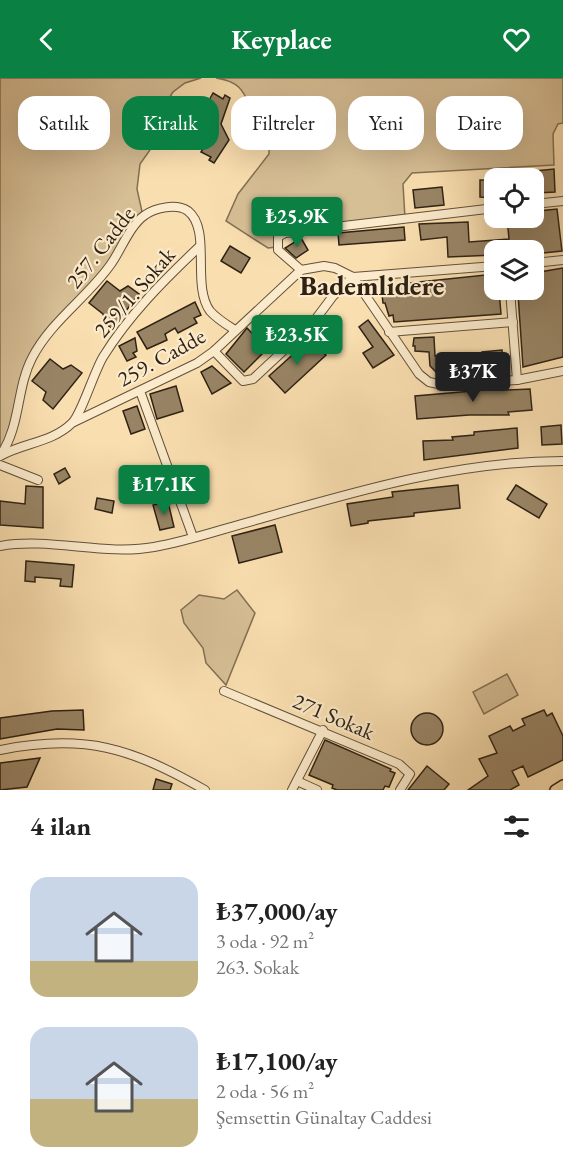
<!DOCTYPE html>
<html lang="tr">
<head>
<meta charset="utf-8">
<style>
	:root { --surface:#fff; --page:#f6f6f6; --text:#222; --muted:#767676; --accent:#0b8043 }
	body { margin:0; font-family:"EB Garamond",serif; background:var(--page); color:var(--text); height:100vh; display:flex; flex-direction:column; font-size:22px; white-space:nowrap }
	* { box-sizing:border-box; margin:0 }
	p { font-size:20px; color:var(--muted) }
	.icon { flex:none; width:33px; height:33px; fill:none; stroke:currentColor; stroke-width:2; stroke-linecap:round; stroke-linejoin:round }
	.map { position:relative; height:712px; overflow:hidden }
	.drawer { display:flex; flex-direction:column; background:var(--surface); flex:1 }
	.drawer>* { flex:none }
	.guide { position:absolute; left:18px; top:18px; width:528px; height:54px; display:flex; gap:12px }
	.tools { position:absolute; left:484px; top:90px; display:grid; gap:12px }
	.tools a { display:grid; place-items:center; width:60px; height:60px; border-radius:12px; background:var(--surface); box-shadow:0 6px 24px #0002; font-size:30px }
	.price { position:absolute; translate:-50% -51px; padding:0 14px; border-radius:6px; background:var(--accent); color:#fff; font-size:20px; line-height:39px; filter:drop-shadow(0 2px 3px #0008) }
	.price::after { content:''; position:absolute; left:50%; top:36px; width:18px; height:14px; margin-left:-9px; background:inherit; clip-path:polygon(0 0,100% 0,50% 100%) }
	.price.current { background:#222; color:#fff }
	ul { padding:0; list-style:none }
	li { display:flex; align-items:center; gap:18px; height:150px; padding:0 30px }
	li span { display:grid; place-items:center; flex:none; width:168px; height:120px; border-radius:18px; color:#555 }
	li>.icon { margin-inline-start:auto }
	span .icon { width:72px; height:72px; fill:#fffc; stroke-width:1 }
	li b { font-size:26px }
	h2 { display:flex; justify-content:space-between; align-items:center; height:72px; padding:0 30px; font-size:26px }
	.pill { padding:0 21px; border-radius:18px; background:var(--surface); box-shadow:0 6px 24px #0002; font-size:21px; line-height:54px }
	.pill.current { background:var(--accent); color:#fff }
	header { display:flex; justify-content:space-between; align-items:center; height:78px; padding:0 30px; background:var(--accent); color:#fff; font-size:27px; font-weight:700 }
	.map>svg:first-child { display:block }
	.green { fill:#d6be95; stroke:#827054; stroke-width:1.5 }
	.building { fill:#988465; stroke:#2e2214; stroke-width:1.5 }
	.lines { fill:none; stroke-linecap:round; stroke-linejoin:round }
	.minor-casing { stroke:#61513b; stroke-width:10 }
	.major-casing { stroke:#2e2214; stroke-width:12 }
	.minor { stroke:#fbeacb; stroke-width:8 }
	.major { stroke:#f9deaf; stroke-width:9 }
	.labels { text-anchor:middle; stroke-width:4.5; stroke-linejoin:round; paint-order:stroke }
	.street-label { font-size:22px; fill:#2e2214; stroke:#fbeacb }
	.district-label { font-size:28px; font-weight:bold; fill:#2e2214; stroke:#fbeacb }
</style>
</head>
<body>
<header><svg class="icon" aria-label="back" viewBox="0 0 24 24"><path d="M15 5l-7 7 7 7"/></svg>Keyplace<svg class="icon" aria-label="heart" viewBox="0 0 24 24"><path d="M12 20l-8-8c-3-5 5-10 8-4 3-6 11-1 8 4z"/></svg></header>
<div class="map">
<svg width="563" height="712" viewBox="0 0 563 712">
	<rect width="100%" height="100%" fill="#f9deaf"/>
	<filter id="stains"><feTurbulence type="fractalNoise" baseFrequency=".00333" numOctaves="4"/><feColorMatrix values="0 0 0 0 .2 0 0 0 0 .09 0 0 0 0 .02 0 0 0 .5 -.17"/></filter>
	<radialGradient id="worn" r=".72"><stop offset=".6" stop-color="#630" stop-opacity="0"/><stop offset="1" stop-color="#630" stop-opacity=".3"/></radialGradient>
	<!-- green -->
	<g class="green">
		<polygon points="0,0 201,0 185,5 173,14 160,34 157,62 140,86 137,111 143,138 112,185 59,245 32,280 0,378"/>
		<path d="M216 0H563V45L558 46 553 56 554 87 412 95 403 106 405 140 285 155 277 169 268 170 226 143 238 116 269 76V50C266 47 260 44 258 41 243 24 250 5 216 0Z"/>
		<polygon points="237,512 255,535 226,607 206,585 203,570 184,545 181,532 199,517 224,521"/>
		<polygon points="507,596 518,617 484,636 473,614"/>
	</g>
	<!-- building -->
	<g class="building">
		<polygon points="213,15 223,21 225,17 230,20 221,46 229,62 214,85 209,82 211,79 201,74 213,56 208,42 201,37"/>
		<polygon points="554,91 555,114 536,115 535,93"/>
		<polygon points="480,102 495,102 495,120 480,119"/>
		<polygon points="442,109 444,127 415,130 413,112"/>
		<polygon points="557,131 562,173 534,176 534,172 495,172 495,177 448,179 447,159 421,162 419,146 468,144 469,164 509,161 507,140 538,140 538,133"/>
		<polygon points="404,149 405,162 339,167 338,155"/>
		<polygon points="301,160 308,172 296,180 285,170"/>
		<polygon points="230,168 250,180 241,195 221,183"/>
		<polygon points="563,190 563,279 523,289 518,216 534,214 534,195"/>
		<polygon points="495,196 495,212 499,212 501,236 394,244 393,237 389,238 385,225 383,225 381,208"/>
		<polygon points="107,203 120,213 128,208 139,216 112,251 102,242 104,239 103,236 89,225"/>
		<polygon points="195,224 201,237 194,240 197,245 178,255 175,250 165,256 167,262 147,271 137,254"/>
		<polygon points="368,242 394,277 373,290 363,275 373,269 359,249"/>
		<polygon points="247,250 267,271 244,294 226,276"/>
		<polygon points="434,259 435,278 482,276 482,274 502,272 503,291 438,296 430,288 429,274 415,273 415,268 413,268 414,260"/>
		<polygon points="135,260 137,273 133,275 136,279 127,283 119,268"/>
		<polygon points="308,263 326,277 285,315 269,298"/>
		<polygon points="50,281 63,291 71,287 82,295 53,331 43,322 46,314 32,303"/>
		<polygon points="212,288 231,305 212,316 201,294"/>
		<polygon points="176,308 183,333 157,341 150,316"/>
		<polygon points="507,310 507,312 530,311 532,332 508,334 509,337 469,337 417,341 415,318"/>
		<polygon points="137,328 145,351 131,356 123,333"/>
		<polygon points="561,347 562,366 542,367 541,349"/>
		<polygon points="517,350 518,370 424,382 423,363 453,362 452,359 474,357 474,354"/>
		<polygon points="65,390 70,399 59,406 54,396"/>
		<polygon points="458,407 460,430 414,435 414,438 368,443 368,445 351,448 347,426 393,419 392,414"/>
		<polygon points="516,407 547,426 539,440 507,421"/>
		<polygon points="26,408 43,409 43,450 0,447 0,423 25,426"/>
		<polygon points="97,420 114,423 112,435 95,431"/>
		<polygon points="168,424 174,449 160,452 153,427"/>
		<polygon points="275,447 282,474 239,485 232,458"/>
		<polygon points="26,483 74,487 72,509 60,508 61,501 35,499 35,504 25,503"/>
		<polygon points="83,632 84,652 57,651 0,661 0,640 52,633"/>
		<polygon points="544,632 547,638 552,635 563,658 563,682 528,699 523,688 512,693 519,707 510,712 468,712 488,698 479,681 497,675 489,658 510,648 513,653 525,647 522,641"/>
		<circle cx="427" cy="651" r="16"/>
		<polygon points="325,662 391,691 390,693 395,695 389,709 385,708 383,712 337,712 332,710 333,707 309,697"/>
		<polygon points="40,680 27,709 0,712 0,685"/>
		<polygon points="427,688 449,706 444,712 408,712"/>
		<polygon points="156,701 172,706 170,712 153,712"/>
	</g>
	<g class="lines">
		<!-- minor casing -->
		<g class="minor-casing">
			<g id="minor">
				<polyline points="534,126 563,123"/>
				<polyline points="534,185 563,182"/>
				<polyline points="301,192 324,188 335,190 353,199 419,296 429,304 443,307 517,302 563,293"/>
				<polyline points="353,199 495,188"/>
				<polyline points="510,212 517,302"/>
				<polyline points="389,254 513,244"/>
				<polyline points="214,273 243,303 253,301 312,246 333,218 353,199"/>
				<polyline points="140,313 193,459"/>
				<polyline points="74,344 197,285 214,273 301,192 278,172 278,159 285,155 495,130"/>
				<path d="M2 377C24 365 53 364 72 345 81 337 94 294 103 279 129 237 164 202 199 169"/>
				<path d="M0 378C21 348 16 311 32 280 51 243 88 219 111 186 121 172 130 147 145 137 155 130 176 125 188 133 212 152 191 207 210 233 217 241 227 247 235 252"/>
				<polyline points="0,387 38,402"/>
				<path d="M0 468C51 459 103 478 154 469 189 463 222 451 256 442 357 413 457 383 563 383"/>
				<polyline points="224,613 399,686 410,696 400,712"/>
				<path d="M0 672C85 655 131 670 205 712"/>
				<polyline points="297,703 317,712"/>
				<polyline points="292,712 323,652"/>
			</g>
		</g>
		<!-- major casing -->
		<g class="major-casing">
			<polyline id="major" points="555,712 563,707"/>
		</g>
		<!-- minor -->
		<use href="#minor" class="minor"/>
		<!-- major -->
		<use href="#major" class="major"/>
	</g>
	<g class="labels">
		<!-- street labels -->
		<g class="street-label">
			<text transform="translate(100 169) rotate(-52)" y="8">257. Cadde</text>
			<text transform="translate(134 214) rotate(-49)" y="8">259/1. Sokak</text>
			<text transform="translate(161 279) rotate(-29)" y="8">259. Cadde</text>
			<text transform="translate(334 638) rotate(23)" y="8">271 Sokak</text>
		</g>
		<!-- district labels -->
		<g class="district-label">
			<text x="372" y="217">Bademlidere</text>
		</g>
	</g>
	<rect width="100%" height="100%" filter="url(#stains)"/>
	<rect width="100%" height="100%" fill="url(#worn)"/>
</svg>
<div class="tools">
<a><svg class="icon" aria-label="locate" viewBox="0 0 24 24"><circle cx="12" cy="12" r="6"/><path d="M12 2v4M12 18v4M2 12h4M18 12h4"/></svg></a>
<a><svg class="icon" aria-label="layers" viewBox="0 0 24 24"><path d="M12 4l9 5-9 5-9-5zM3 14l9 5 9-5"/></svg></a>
</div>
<b class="price" style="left:297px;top:170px">₺25.9K</b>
<b class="price" style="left:297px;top:288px">₺23.5K</b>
<b class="price current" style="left:473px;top:325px">₺37K</b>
<b class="price" style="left:164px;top:438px">₺17.1K</b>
<div class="guide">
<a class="pill">Satılık</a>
<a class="pill current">Kiralık</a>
<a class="pill">Filtreler</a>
<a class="pill">Yeni</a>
<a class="pill">Daire</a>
</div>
</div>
<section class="drawer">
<h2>4 ilan<svg class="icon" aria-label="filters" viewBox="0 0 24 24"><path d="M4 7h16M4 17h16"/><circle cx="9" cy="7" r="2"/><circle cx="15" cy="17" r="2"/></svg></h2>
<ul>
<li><span style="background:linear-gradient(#c9d6e8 70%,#c2b280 0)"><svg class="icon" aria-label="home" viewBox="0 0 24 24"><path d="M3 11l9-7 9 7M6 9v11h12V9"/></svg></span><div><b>₺37,000/ay</b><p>3 oda · 92 m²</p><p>263. Sokak</p></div></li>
<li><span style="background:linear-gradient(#c9d6e8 60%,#c2b280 0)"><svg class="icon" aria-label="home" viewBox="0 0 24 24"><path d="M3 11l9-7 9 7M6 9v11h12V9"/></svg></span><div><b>₺17,100/ay</b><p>2 oda · 56 m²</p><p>Şemsettin Günaltay Caddesi</p></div></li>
</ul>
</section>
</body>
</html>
